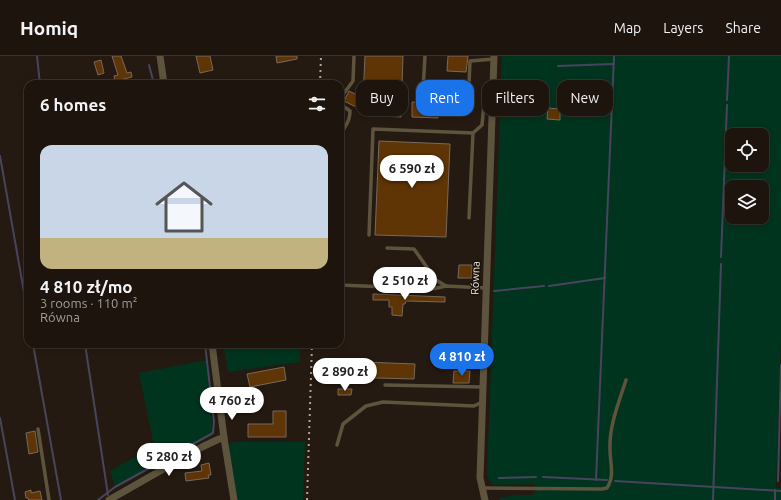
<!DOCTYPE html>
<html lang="en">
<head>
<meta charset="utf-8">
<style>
	:root { --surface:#1c140d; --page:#29211b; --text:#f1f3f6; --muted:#a09e9d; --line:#3a332e; --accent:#1a73e8 }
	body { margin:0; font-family:Ubuntu,sans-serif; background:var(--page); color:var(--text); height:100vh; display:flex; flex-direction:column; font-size:15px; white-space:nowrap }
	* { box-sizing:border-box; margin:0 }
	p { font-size:13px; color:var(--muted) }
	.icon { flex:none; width:22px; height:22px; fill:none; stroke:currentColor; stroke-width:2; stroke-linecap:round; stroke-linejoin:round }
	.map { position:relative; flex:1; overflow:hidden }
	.sheet { position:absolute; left:24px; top:24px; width:320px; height:268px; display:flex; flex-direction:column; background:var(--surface); border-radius:12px; box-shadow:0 2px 6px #0003,0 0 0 1px var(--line) }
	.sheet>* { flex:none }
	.banner { position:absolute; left:356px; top:24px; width:365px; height:36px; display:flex; gap:8px }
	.tools { position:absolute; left:725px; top:72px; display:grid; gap:8px }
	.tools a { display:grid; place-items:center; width:44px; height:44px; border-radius:8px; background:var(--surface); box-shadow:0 2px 6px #0003,0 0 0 1px var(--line); font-size:20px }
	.price { position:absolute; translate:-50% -34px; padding:0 9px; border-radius:14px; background:#fff; color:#222; font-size:13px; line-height:26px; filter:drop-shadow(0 1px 2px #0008) }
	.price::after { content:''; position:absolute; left:50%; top:24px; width:12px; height:9px; margin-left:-6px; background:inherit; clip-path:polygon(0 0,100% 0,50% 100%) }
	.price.on { background:var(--accent); color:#fff }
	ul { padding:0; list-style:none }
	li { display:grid; align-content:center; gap:8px; height:212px; padding:0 16px }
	li span { display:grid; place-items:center; height:124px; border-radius:12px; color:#555 }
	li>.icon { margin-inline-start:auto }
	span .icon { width:72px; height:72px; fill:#fffc; stroke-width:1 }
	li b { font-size:17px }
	h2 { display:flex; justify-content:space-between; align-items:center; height:48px; padding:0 16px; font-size:17px }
	.chip { padding:0 14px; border-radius:12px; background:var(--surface); box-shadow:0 2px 6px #0003,0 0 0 1px var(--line); font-size:14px; line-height:36px }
	.chip.on { background:var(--accent); color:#fff }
	header { display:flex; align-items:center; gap:24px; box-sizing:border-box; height:56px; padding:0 20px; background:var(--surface); border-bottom:1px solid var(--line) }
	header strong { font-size:19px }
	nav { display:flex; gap:22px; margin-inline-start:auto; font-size:14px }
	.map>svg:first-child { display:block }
	.green { fill:#00341e; fill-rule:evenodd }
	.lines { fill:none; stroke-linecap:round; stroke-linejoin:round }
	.stream { stroke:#47455c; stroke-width:2 }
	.building { fill:#5f3505; stroke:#76695e }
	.service { stroke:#5e543d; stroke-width:3.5 }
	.minor { stroke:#5e543d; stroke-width:7 }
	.rail { stroke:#ada49d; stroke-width:2; stroke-dasharray:2 4; stroke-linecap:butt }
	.labels { text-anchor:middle; stroke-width:3; stroke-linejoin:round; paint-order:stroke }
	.street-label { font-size:11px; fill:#eee6e0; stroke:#1b1109 }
</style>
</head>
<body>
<header>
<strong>Homiq</strong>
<nav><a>Map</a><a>Layers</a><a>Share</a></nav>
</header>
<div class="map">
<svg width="781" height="444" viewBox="0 0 781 444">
	<rect width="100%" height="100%" fill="#251a11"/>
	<!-- green -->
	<g class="green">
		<path d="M502 0H781V284L776 432H781V444H500V442L513 439H532L536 435 534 428 493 429 487 420ZM732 79H762V109H732ZM732 131H762V161H732Z"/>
		<polygon points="223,288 300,288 300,306 228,316"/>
		<polygon points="207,304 213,377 115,431 110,415 154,390 139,317"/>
		<polygon points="236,386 305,386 303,444 237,444 228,388"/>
	</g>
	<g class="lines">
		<!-- stream -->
		<g class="stream">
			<polyline points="37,0 40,28"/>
			<polyline points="149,9 154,28"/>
			<polyline points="558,10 614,8"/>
			<polyline points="727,44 729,0"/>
			<polyline points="0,100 28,259"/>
			<polyline points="721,201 727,49"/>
			<polyline points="549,230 605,222"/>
			<polyline points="494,235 544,230"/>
			<polyline points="33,288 61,444"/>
			<polyline points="85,288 108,439"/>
			<polyline points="0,362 15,444"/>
			<polyline points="543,421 607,424"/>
			<polyline points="499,422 536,421"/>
			<polyline points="596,424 614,0"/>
			<polyline points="615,425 781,435"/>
			<polyline points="778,425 781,309"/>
			<polyline points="98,444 115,431 213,377 214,366 205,288"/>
			<polyline points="713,444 721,208"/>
			<polyline points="775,444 775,434"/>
		</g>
	</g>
	<!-- building -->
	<g class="building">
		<polygon points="112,0 121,0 127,17 131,16 132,21 115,25 114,20 118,19"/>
		<polygon points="196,0 210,0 213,14 200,17"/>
		<polygon points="276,0 297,0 297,3 277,7"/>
		<polygon points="365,0 403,0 401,61 363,59 363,51 354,50 344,45 349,35 363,42"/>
		<polygon points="448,0 468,0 466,16 447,15"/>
		<polygon points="101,4 104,17 98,19 94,6"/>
		<polygon points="412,46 438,47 438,62 412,61"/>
		<polygon points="548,52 560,53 560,64 547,63"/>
		<polygon points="379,85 450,88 446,181 375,179"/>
		<polygon points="459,209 472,209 472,222 458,222"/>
		<polygon points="373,238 445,241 445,246 406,245 405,248 403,248 402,260 392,259 392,251 389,251 389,244 373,244"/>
		<polygon points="338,305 415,308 414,323 338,321"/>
		<polygon points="284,311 286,324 250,331 247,318"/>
		<polygon points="454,315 470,315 469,327 453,327"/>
		<polygon points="338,333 352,333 351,339 338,339"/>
		<polygon points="273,355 286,355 286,381 248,381 248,368 273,368"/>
		<polygon points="35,375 38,396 29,398 26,377"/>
		<polygon points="209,407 211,419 208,419 209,422 186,425 185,417 202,415 201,409"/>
		<polygon points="31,434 31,437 40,435 42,444 29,444 28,442 26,442 25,436"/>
	</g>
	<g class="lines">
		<!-- service -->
		<g class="service">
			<polyline points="446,27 469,28 470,5 494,3"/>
			<polyline points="423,34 425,0"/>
			<path d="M340 85C341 70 350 71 350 55L343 50 341 46 342 40 353 25 354 0"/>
			<polyline points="469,162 473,77"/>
			<polyline points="369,179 373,73 473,77 482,69 484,48 492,49"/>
			<polyline points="387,192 414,193 436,224 446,230"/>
			<polyline points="340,229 432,233 446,230 486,232"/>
			<polyline points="385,329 483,331"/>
			<polyline points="38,373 49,444"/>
			<polyline points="337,389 343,368 366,350 383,346 474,350 482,346"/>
			<path d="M482 432 602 433 607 432C615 420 610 407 610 393 609 370 619 346 626 324"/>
		</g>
		<!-- minor -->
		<g class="minor">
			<polyline points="160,0 164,28"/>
			<polyline points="212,288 224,382 234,444"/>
			<polyline points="109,444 202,391 219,383 224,382"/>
			<polyline points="485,444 480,422 494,0"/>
		</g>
		<!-- rail -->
		<g class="rail">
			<polyline points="320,28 321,0"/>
			<polyline points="307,444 312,288"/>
		</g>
	</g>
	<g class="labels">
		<!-- street labels -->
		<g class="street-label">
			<text transform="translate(475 222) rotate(-88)" y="4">Równa</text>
		</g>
	</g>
</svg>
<div class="tools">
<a><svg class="icon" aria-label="locate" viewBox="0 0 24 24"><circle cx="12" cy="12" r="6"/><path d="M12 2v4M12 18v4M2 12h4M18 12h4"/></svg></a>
<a><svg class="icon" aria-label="layers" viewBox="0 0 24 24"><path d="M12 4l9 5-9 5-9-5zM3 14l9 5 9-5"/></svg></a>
</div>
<b class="price" style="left:412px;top:133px">6 590 zł</b>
<b class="price" style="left:405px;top:245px">2 510 zł</b>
<b class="price on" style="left:462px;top:321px">4 810 zł</b>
<b class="price" style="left:345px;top:336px">2 890 zł</b>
<b class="price" style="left:232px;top:365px">4 760 zł</b>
<b class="price" style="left:169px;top:421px">5 280 zł</b>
<div class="banner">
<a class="chip">Buy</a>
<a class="chip on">Rent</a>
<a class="chip">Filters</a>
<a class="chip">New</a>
</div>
<section class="sheet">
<h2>6 homes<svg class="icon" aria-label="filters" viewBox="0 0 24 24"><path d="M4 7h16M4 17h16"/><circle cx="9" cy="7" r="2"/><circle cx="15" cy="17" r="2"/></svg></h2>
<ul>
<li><span style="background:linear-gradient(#c9d6e8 75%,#c2b280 0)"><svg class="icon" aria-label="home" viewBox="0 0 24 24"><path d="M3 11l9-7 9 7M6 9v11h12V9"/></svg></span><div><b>4 810 zł/mo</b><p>3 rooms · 110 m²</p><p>Równa</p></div></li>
</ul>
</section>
</div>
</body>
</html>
